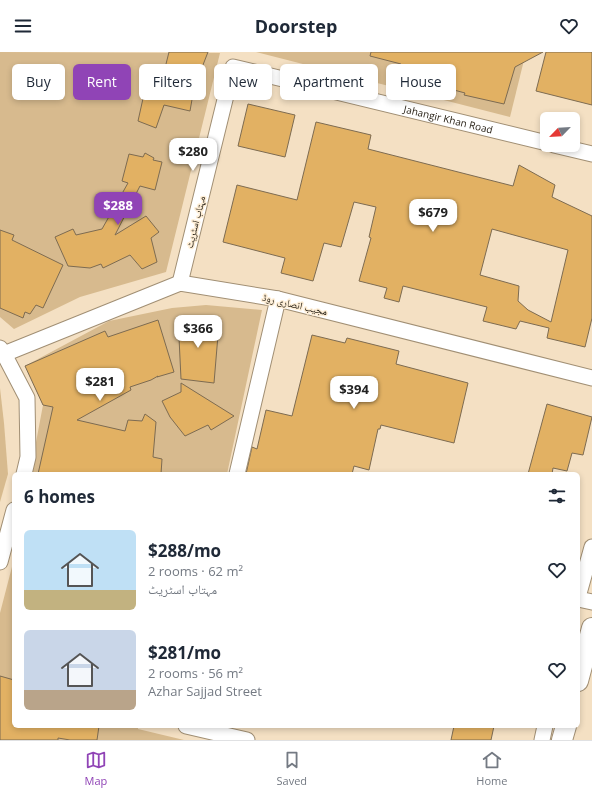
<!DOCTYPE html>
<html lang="en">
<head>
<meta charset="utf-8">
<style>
	:root { --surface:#fff; --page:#f6f6f7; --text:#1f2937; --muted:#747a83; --line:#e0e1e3; --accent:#9044b6 }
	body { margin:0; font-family:"Open Sans","Noto Naskh Arabic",sans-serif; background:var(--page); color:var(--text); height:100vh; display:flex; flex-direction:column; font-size:15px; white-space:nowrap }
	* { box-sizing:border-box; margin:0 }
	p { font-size:13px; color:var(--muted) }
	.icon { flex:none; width:22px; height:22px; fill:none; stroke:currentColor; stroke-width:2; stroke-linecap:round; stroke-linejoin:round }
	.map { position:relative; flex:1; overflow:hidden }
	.sheet { position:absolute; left:12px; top:420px; width:568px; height:256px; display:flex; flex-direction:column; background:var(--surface); border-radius:6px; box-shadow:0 2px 6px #0003 }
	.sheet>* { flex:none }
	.top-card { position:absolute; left:12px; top:12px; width:568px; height:36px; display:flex; gap:8px }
	.needle { width:26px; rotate:245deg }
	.buttons { position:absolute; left:540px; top:60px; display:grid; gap:8px }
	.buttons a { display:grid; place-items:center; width:40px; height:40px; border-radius:6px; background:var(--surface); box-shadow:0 2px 6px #0003; font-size:20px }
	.price { position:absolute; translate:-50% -34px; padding:0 9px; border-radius:8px; background:#fff; color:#222; font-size:13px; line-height:26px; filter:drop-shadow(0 1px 2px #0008) }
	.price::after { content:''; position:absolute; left:50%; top:24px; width:12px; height:9px; margin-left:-6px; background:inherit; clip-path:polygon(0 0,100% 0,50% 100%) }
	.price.selected { background:var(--accent); color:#fff }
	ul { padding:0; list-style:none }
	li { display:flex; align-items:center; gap:12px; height:100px; padding:0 12px }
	li span { display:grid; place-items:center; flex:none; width:112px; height:80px; border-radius:6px; color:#555 }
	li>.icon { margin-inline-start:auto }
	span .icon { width:48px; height:48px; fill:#fffc; stroke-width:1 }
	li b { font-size:17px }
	h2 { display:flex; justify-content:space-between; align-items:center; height:48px; padding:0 12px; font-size:17px }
	.tag { padding:0 14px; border-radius:6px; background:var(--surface); box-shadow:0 2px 6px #0003; font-size:14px; line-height:36px }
	.tag.selected { background:var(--accent); color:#fff }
	header { display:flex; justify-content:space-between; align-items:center; height:52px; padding:0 12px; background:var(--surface); font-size:18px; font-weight:700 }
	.dock { display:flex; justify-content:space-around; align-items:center; height:56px; border-top:1px solid var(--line); background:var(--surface); font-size:11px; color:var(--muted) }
	.dock a { display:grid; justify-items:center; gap:2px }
	.dock .selected { color:var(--accent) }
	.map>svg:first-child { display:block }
	.green { fill:#d7ba8e }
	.building { fill:#e2b163; stroke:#7d6b51; fill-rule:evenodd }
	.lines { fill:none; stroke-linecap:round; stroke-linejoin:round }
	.minor-casing { stroke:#a18f74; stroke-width:17 }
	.major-casing { stroke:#a18f74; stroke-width:22 }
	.minor { stroke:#fff; stroke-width:15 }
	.major { stroke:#fff; stroke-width:20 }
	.labels { text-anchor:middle; stroke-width:3; stroke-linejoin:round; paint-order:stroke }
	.street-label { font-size:10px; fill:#272015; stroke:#feeed6 }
</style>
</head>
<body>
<header><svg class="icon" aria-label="menu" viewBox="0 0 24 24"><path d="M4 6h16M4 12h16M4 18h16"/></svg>Doorstep<svg class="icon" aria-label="heart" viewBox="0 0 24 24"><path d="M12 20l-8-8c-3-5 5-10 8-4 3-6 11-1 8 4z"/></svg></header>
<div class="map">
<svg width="592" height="688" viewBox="0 0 592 688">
	<rect width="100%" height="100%" fill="#f4e0c3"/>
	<!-- green -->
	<g class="green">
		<polygon points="0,0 220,1 166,220 80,245 14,277 0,265"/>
		<polygon points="256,0 526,0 510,65"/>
		<polygon points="206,253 262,258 227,422 30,422 43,353 25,314 109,269 172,256"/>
		<polygon points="0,336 4,371 8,422 0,450"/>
		<polygon points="14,507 14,674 138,674 138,677 184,688 0,688 0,561"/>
	</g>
	<!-- building -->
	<g class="building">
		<polygon points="169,0 208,0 194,36 190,59 164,53 156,76 138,69 148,24 162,28"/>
		<polygon points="371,0 543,0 515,15 504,52 464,43 465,41 399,23 401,12 370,4"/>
		<polygon points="546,0 592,0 592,53 536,39"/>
		<polygon points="248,52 295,63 285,105 238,94"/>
		<path d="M316 70 371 83 368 97 513 134 519 113 555 133 552 145 592 164V266L585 295 547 286 549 276 520 269 516 277 483 269 487 255 403 234 399 250 384 246 387 236 359 229 371 186 369 185 376 155 354 150 341 195 324 191 313 229 281 221 285 206 223 190 237 133 297 148ZM492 177 568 198 551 270 528 258 518 249 519 234 480 223Z"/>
		<polygon points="145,101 154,106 153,108 162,110 155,138 140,134 115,183 146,164 159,180 151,186 157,210 142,217 130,203 103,216 101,212 90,216 68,214 55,185 73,177 76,183 102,177 128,131 122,129 129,102 143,105"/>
		<polygon points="0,178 14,183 12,188 63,213 43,256 36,253 30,262 25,260 23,266 0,256"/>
		<polygon points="178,265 219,271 214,331 181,327"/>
		<polygon points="158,268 174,320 157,325 158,324 151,328 130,335 131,338 77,368 125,379 128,368 142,369 145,362 156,370 153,405 162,407 161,422 38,422 53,355 43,353 25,314 105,279 108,285"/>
		<polygon points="312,283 345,291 347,286 399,299 396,312 468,331 454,391 381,373 380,377 378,377 369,418 354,414 352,422 246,422 252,395 257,397 266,358 292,364"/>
		<polygon points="181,331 234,364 211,378 208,373 185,384 170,365 162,349 181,340"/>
		<polygon points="547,352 592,365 583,403 572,401 567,419 553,416 552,422 528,422"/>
		<polygon points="0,624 14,628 14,674 99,674 97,688 70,688 58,686 58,688 0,688"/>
		<polygon points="454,674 494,674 491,688 451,688"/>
	</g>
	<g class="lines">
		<!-- minor casing -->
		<g class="minor-casing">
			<g id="minor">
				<polyline points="554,93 592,102"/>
				<path id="s1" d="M180 231 233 15 547 91"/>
				<polyline points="0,296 4,302 27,346 28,405 24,422"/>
				<polyline points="4,302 180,231 278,247 592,326"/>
				<polyline points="237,422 278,247"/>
				<polyline points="0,510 14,458"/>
				<polyline points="578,545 592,495"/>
				<polyline points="578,547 592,550"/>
				<polyline points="186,674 247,688"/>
				<polyline points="542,688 545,674"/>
			</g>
		</g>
		<!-- major casing -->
		<g class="major-casing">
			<g id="major">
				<polyline points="578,629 592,576"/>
				<polyline points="562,688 566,674"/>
			</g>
		</g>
		<!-- minor -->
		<use href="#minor" class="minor"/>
		<!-- major -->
		<use href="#major" class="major"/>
	</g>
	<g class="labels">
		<!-- street labels -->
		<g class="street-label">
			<text dy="4" stroke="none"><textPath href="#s1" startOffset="444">Jahangir Khan Road</textPath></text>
			<text transform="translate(195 170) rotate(-76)" y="4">مہتاب اسٹریٹ</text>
			<text transform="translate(295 252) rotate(13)" y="4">مجیب انصاری روڈ</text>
		</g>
	</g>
</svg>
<div class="buttons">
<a><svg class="needle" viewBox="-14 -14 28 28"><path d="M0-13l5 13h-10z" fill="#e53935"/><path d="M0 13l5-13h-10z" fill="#747a83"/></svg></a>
</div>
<b class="price" style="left:193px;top:120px">$280</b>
<b class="price selected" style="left:118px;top:174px">$288</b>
<b class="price" style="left:433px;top:181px">$679</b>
<b class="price" style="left:198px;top:297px">$366</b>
<b class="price" style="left:100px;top:350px">$281</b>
<b class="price" style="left:354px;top:358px">$394</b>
<div class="top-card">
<a class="tag">Buy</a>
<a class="tag selected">Rent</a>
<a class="tag">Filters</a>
<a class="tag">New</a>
<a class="tag">Apartment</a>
<a class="tag">House</a>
</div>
<section class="sheet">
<h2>6 homes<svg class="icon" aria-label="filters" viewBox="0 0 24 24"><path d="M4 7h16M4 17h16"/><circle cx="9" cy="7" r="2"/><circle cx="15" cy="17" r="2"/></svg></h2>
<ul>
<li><span style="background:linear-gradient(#bfe0f5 75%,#c2b280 0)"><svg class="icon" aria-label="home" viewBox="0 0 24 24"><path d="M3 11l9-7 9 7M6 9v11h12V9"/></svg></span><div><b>$288/mo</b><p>2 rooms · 62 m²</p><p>مہتاب اسٹریٹ</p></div><svg class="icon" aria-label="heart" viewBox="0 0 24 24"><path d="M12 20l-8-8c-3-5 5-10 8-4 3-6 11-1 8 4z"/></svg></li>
<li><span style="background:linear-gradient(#c9d6e8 75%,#b9a48a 0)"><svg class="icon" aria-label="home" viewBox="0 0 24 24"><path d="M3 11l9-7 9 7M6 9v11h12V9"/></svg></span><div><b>$281/mo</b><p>2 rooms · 56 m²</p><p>Azhar Sajjad Street</p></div><svg class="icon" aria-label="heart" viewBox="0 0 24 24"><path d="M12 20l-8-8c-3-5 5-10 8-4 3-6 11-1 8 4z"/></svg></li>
</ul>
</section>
</div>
<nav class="dock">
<a class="selected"><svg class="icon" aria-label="map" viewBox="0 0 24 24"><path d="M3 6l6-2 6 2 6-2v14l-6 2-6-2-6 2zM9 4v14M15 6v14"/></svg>Map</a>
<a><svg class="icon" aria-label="saved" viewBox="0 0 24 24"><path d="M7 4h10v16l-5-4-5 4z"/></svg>Saved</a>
<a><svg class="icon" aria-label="home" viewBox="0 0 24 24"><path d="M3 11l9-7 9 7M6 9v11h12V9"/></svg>Home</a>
</nav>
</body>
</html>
